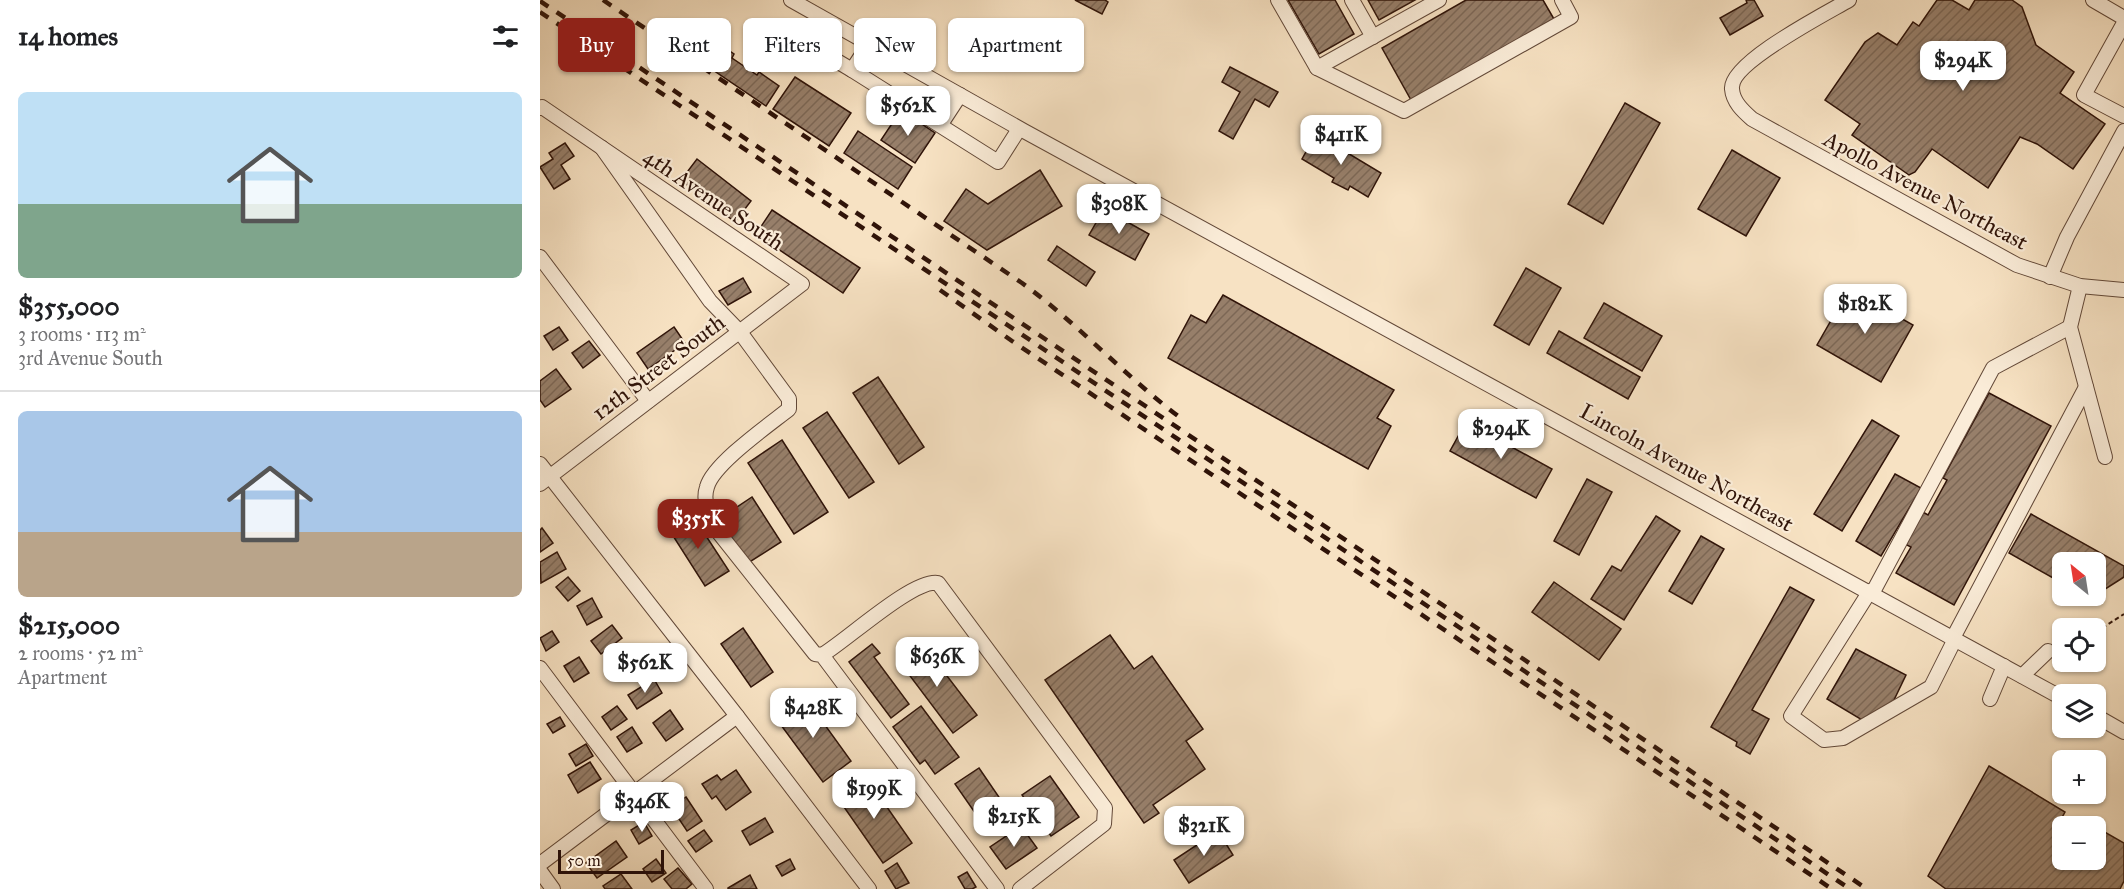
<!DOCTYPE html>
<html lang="en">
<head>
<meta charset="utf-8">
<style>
	:root { --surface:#fff; --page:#f6f6f6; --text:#202124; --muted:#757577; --line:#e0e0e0; --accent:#8f2418 }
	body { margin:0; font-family:"IM FELL Great Primer",serif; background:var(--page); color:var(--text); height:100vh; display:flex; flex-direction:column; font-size:22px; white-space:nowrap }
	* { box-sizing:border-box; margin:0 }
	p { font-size:20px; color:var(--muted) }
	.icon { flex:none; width:33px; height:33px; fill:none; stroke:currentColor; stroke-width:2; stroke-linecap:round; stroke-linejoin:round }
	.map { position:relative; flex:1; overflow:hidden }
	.drawer { display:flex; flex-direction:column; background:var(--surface); width:540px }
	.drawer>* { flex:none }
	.guide { position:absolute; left:18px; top:18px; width:570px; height:54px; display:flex; gap:12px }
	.needle { width:39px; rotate:330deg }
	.buttons { position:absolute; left:1512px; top:552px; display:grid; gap:12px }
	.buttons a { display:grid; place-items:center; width:54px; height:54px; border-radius:9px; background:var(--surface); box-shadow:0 2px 4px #0004; font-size:30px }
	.scale { position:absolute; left:18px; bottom:15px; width:106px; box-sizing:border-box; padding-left:6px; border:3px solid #301409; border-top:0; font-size:16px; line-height:21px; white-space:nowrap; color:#301409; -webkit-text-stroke:4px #faecd8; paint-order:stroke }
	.price { position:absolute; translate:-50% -51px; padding:0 14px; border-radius:12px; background:#fff; color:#222; font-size:20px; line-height:39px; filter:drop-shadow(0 2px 3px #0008) }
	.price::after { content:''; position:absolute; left:50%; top:36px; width:18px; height:14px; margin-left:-9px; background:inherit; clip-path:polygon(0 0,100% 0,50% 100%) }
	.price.active { background:var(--accent); color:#fff }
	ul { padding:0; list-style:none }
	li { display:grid; align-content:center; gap:12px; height:318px; padding:0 18px }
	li+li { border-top:2px solid var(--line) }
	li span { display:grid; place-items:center; height:186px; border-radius:9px; color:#555 }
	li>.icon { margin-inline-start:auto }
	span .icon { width:108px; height:108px; fill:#fffc; stroke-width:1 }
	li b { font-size:26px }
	h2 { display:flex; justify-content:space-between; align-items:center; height:72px; padding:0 18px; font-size:26px }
	.chip { padding:0 21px; border-radius:9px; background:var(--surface); box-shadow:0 2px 4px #0004; font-size:21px; line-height:54px }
	.chip.active { background:var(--accent); color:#fff }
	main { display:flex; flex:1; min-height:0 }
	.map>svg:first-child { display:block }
	.building { fill:url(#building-hatch); stroke:#301409; stroke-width:1.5 }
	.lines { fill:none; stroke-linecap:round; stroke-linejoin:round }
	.minor-casing { stroke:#624838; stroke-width:16 }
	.path { stroke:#301409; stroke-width:2; stroke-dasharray:4.5 3; stroke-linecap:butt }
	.minor { stroke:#faecd8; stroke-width:14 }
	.rail { stroke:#301409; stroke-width:4.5; stroke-dasharray:10 10; stroke-linecap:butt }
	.labels { text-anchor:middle; stroke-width:4.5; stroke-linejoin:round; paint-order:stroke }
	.street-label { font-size:22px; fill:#301409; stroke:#faecd8 }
</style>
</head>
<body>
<main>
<section class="drawer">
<h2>14 homes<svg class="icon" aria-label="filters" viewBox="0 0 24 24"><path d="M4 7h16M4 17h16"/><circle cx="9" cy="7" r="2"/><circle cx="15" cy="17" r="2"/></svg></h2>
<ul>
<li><span style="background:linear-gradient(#bfe0f5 60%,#7fa58c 0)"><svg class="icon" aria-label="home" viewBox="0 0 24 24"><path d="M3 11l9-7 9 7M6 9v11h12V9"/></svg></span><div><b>$355,000</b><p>3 rooms · 113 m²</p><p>3rd Avenue South</p></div></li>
<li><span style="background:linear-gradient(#a9c7e8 65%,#b9a48a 0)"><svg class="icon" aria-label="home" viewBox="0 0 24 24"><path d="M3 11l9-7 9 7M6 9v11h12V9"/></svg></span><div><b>$215,000</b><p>2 rooms · 52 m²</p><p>Apartment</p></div></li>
</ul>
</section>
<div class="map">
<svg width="1584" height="889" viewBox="0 0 1584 889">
	<defs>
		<pattern id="building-hatch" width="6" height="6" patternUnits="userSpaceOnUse" patternTransform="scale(1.5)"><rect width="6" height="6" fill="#977f6a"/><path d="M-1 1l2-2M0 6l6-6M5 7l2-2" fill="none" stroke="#7c6755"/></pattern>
	</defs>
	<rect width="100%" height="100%" fill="#f7e2c3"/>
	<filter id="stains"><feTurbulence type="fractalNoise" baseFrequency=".00333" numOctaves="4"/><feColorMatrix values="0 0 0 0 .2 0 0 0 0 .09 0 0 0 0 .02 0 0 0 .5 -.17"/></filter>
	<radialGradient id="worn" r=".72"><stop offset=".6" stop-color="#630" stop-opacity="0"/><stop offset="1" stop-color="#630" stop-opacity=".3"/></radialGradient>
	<!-- building -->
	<g class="building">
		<polygon points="535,0 565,0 568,2 562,14"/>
		<polygon points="748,0 795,0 814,34 779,54"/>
		<polygon points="828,0 875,0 839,20"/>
		<polygon points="926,0 1003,0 1014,19 871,100 842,48"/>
		<polygon points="1206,0 1214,0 1223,16 1190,35 1180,18 1207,3"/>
		<polygon points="1397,0 1412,0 1429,10 1435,0 1472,0 1482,7 1496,45 1534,72 1520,93 1565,124 1533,169 1497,144 1480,137 1448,188 1392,149 1375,172 1369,175 1312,135 1320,124 1285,100 1325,42 1338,33 1357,45 1373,22 1379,26"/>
		<polygon points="159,30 194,54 192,58 217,75 219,72 239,86 226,106 145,51"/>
		<polygon points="489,38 502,47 490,65 477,57"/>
		<polygon points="690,67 738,92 729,107 715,99 693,139 679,131 700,92 682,82"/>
		<polygon points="255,77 311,113 289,146 233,109"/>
		<polygon points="1085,103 1120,123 1063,224 1028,204"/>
		<polygon points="361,110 395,133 375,163 341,140"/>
		<polygon points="318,131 372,167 358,189 304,153"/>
		<polygon points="776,134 841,173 828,197 810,186 808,190 792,182 794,178 762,159"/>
		<polygon points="25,143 34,156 21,165 30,179 14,189 0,167 13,159 9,153"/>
		<polygon points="1192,150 1240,178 1206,236 1158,209"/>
		<polygon points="157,159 211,201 195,222 141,180"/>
		<polygon points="500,170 522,206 447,250 404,221 426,189 448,204"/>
		<polygon points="564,209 609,234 595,260 549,235"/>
		<polygon points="232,210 320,268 303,293 216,234"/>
		<polygon points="517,246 555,272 546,286 508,260"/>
		<polygon points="986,268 1021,288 989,345 954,325"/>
		<polygon points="203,278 211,292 188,305 179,291"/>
		<polygon points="1309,289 1373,325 1341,382 1277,345"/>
		<polygon points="683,295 854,390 837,418 851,426 828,469 628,358 651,315 666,323"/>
		<polygon points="1064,303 1122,336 1102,371 1044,338"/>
		<polygon points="19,327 28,340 13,350 4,336"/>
		<polygon points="134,327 145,343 108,369 97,353"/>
		<polygon points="1019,331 1100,377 1088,399 1007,353"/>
		<polygon points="49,341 60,355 43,368 32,353"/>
		<polygon points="16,369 31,389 5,407 0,400 0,381"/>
		<polygon points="338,377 384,447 359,464 313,393"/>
		<polygon points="1449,393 1511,426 1414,605 1356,573 1371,547 1365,544 1383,512 1388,515 1407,480 1403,478"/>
		<polygon points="287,412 334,482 309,498 263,428"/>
		<polygon points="1332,420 1359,436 1302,531 1274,514"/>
		<polygon points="926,422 1012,469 996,498 910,451"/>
		<polygon points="242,440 288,512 254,534 208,463"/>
		<polygon points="1355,474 1381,488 1341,556 1316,541"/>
		<polygon points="1047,479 1072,492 1039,555 1014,541"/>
		<polygon points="212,497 241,542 208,563 179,519"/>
		<polygon points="151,513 189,571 165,586 128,528"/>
		<polygon points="1491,514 1584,566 1584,577 1556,595 1556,562 1522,562 1522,583 1469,553"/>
		<polygon points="1116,516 1140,531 1084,620 1051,599 1072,566 1081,571"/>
		<polygon points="2,528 13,543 0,552 0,530"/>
		<polygon points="1161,536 1184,549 1152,604 1129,591"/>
		<polygon points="17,552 26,569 1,583 0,562"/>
		<polygon points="28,577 40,591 28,601 16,587"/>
		<polygon points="1014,582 1081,629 1059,660 992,612"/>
		<polygon points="1250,587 1274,600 1212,710 1229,719 1210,754 1196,746 1197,742 1171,727"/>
		<polygon points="52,598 62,617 47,625 37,606"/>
		<polygon points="72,625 82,638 61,654 51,641"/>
		<polygon points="203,628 233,672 211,687 181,644"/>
		<polygon points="12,631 19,642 6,651 0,638"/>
		<polygon points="570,635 594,669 612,656 663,729 646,741 665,769 613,805 619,813 604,823 505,680"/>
		<polygon points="381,642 437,715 413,733 358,660"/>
		<polygon points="332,644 340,653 334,657 369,704 351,718 309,662"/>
		<polygon points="1316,649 1366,675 1353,702 1322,720 1287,699"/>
		<polygon points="92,650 98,660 93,663 99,673 86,681 74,660"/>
		<polygon points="39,657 49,673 34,682 24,666"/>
		<polygon points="114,679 122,693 97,709 88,695"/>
		<polygon points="264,696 311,761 283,782 235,717"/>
		<polygon points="77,706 87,719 71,730 62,717"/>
		<polygon points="381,706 419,757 395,774 385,760 380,764 353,727"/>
		<polygon points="130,710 143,729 126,741 113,723"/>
		<polygon points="20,717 25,726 13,733 7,724"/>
		<polygon points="92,727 102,743 87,752 77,737"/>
		<polygon points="46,744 53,756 36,766 29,754"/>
		<polygon points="50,762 61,779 38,793 28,775"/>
		<polygon points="1449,766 1525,812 1519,823 1526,826 1522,826 1522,860 1556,860 1556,827 1584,843 1584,881 1580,889 1406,889 1388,876"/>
		<polygon points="439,768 463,803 440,820 415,784"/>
		<polygon points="196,770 211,792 186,810 176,796 172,799 162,784 177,775 181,780"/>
		<polygon points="510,776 539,817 511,836 482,795"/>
		<polygon points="326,777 372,843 343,863 297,797"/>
		<polygon points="146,797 162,821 147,831 131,807"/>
		<polygon points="225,818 233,832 210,845 202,831"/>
		<polygon points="1540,818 1554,826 1535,826"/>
		<polygon points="104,822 112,836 99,844 91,830"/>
		<polygon points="481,826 497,848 466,869 450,847"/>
		<polygon points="164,830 172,841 156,852 148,841"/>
		<polygon points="678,831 693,855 649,883 634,860"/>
		<polygon points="76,841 87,857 57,878 46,863"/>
		<polygon points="116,859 126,873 112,882 103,869"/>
		<polygon points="250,859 255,869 242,876 236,866"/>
		<polygon points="357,863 369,883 356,889 345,871"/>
		<polygon points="138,868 152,884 146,889 132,889 124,879"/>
		<polygon points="427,872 436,887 432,889 425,889 418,877"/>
		<polygon points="81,874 92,889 65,889 63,886"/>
		<polygon points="210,875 217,889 188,889 188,888"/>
	</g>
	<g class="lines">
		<!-- minor casing -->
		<g class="minor-casing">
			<g id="minor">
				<polyline points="251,0 484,131 1522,698"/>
				<polyline points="738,0 777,68 864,111 1031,17 1022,0"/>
				<polyline points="812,0 833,37"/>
				<path d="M1309 0C1287 13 1189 63 1192 89 1193 102 1203 111 1212 119L1477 265 1540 286 1584 290"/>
				<polyline points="1553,0 1584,18"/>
				<polyline points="1584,23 1544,95 1584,116"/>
				<polyline points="329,44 312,70 458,162 479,129"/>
				<polyline points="280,51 312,70"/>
				<polyline points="777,68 899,0"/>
				<polyline points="0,108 2,107 262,284 0,484"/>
				<polyline points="401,124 420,95"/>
				<path d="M62 148 170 301 200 332 249 399V409C229 425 173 464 167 487 162 502 170 514 175 528L275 654 282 655 457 889"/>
				<polyline points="0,257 108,401"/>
				<polyline points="1510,277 1527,237 1584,131"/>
				<polyline points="1540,286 1530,327 1565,457"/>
				<polyline points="0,464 197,716 329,889"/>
				<polyline points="1330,591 1251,716 1284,740 1303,738 1391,687 1415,639"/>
				<polyline points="1333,592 1453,368 1530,327"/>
				<polyline points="1413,638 1546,387"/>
				<path d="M282 655C306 641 374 578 398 583L565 808 564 824 480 889"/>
				<polyline points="0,668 166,889"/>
				<polyline points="1482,676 1508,651"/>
				<polyline points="1450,699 1464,666"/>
				<polyline points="1556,716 1584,732"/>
				<polyline points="0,864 197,716"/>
				<polyline points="0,871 13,889"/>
			</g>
		</g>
		<!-- path -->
		<polyline class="path" points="1556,632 1584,614"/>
		<!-- minor -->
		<use href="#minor" class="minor"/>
		<!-- rail -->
		<g class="rail">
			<path d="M63 0 482 283C537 323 583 374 638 416"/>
			<polyline points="0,1 1327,889"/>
			<polyline points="0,12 1310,889"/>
			<polyline points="400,290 472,341 1292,889"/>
		</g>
	</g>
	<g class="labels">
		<!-- street labels -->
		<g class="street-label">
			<text transform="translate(1386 190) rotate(28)" y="8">Apollo Avenue Northeast</text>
			<text transform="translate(174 199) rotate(34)" y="8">4th Avenue South</text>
			<text transform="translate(118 367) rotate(-37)" y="8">12th Street South</text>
			<text transform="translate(1147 467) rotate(29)" y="8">Lincoln Avenue Northeast</text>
		</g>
	</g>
	<rect width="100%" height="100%" filter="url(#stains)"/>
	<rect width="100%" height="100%" fill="url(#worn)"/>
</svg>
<div class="buttons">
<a><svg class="needle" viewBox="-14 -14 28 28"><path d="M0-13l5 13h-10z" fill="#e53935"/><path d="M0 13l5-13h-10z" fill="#757577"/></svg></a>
<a><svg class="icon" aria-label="locate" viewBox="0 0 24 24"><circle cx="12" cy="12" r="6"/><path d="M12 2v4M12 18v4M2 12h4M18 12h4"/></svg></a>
<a><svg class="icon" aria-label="layers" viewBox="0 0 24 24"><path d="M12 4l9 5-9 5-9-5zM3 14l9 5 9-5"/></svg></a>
<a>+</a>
<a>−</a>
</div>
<div class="scale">50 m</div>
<b class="price" style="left:1423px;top:92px">$294K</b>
<b class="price" style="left:368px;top:137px">$562K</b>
<b class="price" style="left:801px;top:166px">$411K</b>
<b class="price" style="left:579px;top:235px">$308K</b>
<b class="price" style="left:1325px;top:335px">$182K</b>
<b class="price" style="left:961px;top:460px">$294K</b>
<b class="price active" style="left:158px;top:550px">$355K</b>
<b class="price" style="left:397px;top:688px">$636K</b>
<b class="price" style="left:105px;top:694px">$562K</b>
<b class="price" style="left:273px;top:739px">$428K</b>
<b class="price" style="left:334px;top:820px">$199K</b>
<b class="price" style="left:102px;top:833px">$346K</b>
<b class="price" style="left:474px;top:848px">$215K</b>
<b class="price" style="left:664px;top:857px">$321K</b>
<div class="guide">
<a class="chip active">Buy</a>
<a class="chip">Rent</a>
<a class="chip">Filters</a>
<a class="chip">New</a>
<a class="chip">Apartment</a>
</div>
</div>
</main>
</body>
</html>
